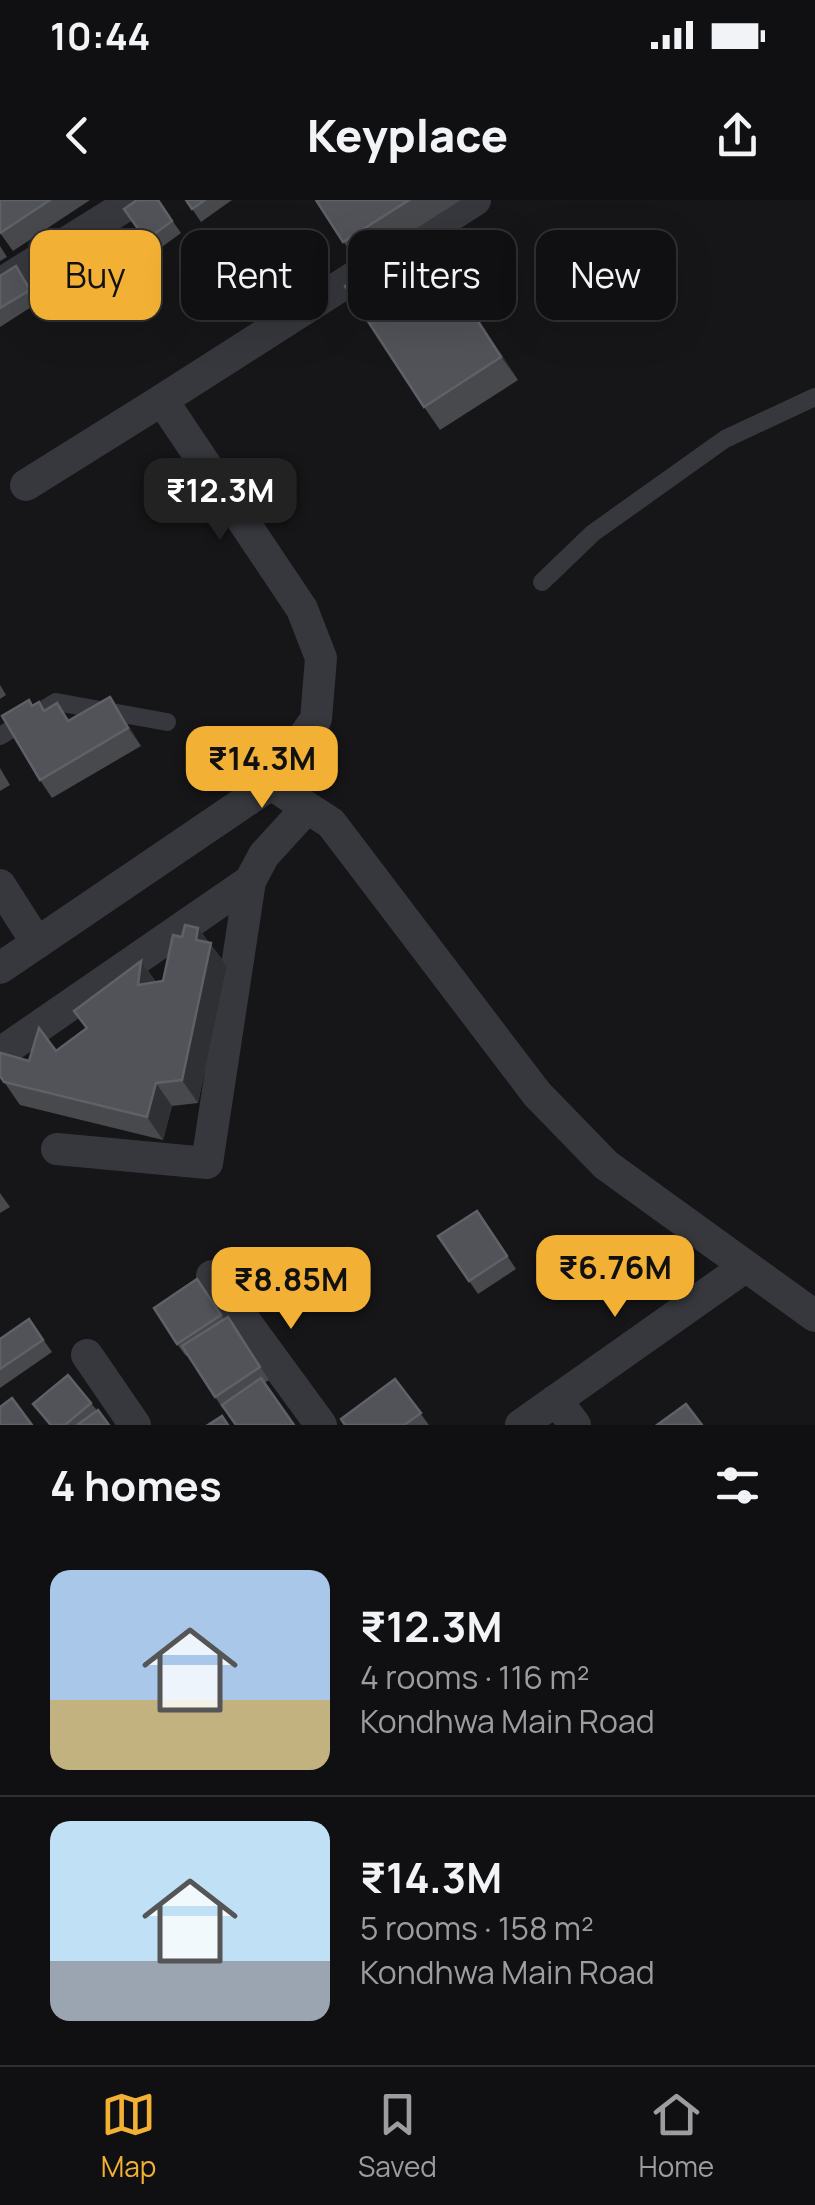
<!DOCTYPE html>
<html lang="en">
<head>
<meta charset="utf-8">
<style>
	:root { --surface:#101012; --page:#1e1e20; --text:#f1f3f6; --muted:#9c9d9f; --line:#303032; --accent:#f2b134 }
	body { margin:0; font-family:Manrope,sans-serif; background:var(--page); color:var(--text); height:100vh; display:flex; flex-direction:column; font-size:38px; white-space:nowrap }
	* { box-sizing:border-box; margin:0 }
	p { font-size:32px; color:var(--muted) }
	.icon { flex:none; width:55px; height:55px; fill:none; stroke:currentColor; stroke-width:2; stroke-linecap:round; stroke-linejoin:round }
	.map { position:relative; height:1225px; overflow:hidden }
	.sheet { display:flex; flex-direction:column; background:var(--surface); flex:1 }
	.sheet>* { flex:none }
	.guide { position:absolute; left:30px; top:30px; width:755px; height:90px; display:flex; gap:20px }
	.price { position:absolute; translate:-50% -85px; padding:0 22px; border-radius:20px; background:var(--accent); color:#111; font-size:32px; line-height:65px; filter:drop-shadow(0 2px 5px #0008) }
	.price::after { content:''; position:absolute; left:50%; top:60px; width:30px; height:22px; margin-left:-15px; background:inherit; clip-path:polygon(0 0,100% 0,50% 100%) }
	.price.on { background:#222; color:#fff }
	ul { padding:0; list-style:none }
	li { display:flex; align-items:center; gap:30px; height:250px; padding:0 50px }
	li+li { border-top:2px solid var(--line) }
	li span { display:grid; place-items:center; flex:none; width:280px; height:200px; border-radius:20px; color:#555 }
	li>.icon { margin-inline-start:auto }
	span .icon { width:120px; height:120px; fill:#fffc; stroke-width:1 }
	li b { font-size:42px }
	h2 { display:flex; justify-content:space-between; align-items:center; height:120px; padding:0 50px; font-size:42px }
	.pill { padding:0 35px; border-radius:20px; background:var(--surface); box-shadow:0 10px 40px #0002,0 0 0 2px var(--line); font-size:35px; line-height:90px }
	.pill.on { background:var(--accent); color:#111 }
	.status { display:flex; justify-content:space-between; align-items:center; height:70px; padding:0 50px; background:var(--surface); direction:ltr }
	.status svg { height:28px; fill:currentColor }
	header { display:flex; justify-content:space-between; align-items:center; height:130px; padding:0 50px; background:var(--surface); font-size:45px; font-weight:800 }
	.tabs { display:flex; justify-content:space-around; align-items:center; height:140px; border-top:2px solid var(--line); background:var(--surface); font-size:28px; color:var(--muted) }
	.tabs a { display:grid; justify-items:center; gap:5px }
	.tabs .on { color:var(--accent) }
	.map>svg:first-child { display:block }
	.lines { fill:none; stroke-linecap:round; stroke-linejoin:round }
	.service { stroke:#37383d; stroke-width:18 }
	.minor { stroke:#37383d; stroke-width:32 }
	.wall { fill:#47494d }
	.shaded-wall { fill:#2f3033 }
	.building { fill:#525359; stroke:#5f6168; stroke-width:2.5 }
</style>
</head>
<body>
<div class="status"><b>10:44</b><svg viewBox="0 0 49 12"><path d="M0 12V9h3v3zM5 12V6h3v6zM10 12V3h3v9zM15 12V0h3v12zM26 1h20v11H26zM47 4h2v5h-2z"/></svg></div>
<header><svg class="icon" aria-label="back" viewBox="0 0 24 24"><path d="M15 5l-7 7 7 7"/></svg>Keyplace<svg class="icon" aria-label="share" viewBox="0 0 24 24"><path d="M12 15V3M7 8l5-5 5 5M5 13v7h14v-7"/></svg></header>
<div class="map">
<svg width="815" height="1225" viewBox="0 0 815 1225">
	<rect width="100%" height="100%" fill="#161618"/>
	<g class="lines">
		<!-- service -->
		<g class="service">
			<polyline points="542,382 593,333 725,239 815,197"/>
			<polyline points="0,536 56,502 167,522"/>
		</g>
		<!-- minor -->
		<g class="minor">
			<polyline points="0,84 135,0"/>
			<polyline points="26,285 162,200"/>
			<polyline points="271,584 331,623 537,894 606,965 815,1116"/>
			<polyline points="0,685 37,743"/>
			<polyline points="0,768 271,584 316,519 321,458 302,409 162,200 475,0"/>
			<polyline points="9,847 250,681 264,655 307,608"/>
			<polyline points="57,949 207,963 250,681"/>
			<polyline points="212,1076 321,1225"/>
			<polyline points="87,1155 135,1225"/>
			<polyline points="556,1200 575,1225"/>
			<polyline points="521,1225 745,1067"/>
		</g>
	</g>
	<!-- wall -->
	<g class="wall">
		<polygon points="0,0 90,0 13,51 0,33"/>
		<polygon points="158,0 181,33 155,52 124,9"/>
		<polygon points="186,0 232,0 201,22"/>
		<polygon points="316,0 461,0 359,65"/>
		<polygon points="423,36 518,180 440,230 424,207"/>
		<polygon points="0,46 7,57 0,61"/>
		<polygon points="0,76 25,79 39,102 0,127"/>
		<polygon points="0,485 6,495 0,499"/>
		<polygon points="110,497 141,546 52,598 40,580 33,506 45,511 57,503 69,521"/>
		<polygon points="0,568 10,585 0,591"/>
		<polygon points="198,728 227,766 198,903 172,906 163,940 20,905 0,876 29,861 56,851 86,828 74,811 141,761 156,782 163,781 182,737"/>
		<polygon points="0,993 10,1007 0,1013"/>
		<polygon points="477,1011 516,1069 478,1094 438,1036"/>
		<polygon points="197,1079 224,1119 236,1129 269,1180 223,1209 188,1155 186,1156 177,1144"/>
		<polygon points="29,1119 52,1152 0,1188 0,1139"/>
		<polygon points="395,1179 429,1225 345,1225"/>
		<polygon points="91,1203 109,1225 49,1225 33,1204"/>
	</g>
	<!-- shaded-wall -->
	<g class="shaded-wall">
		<polygon points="423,36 439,59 518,180 501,157"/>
		<polygon points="110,497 122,515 141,546 128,528"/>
		<polygon points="198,728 227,766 198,903 182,880 196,740"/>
		<polygon points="141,761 157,784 138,785"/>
		<polygon points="156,883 172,906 163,940 147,917"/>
	</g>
	<!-- building -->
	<g class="building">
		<polygon points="0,0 50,0 0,33"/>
		<polygon points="137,0 158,0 172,21 146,40 124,9"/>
		<polygon points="186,0 205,0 192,9"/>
		<polygon points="316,0 409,0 343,42"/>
		<polygon points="423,36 501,157 424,207 345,86"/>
		<polygon points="16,66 30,90 0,108 0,76"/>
		<polygon points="110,497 128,528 40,580 2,516 29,500 32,506 39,502 44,511 57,503 68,521"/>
		<polygon points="185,725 198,728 196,740 211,743 182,880 156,883 147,917 4,882 0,876 0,855 1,853 29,861 39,828 56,851 87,828 74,811 141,761 138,785 163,781 173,735 182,737"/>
		<polygon points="477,1011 507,1056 469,1081 438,1036"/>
		<polygon points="197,1079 221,1115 177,1144 154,1108"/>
		<polygon points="228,1117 260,1167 215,1197 182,1146"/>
		<polygon points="29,1119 43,1140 0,1169 0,1139"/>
		<polygon points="68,1175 91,1203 65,1225 51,1225 33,1204"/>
		<polygon points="261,1178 294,1225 236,1225 222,1205"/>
		<polygon points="395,1179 421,1213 404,1225 345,1225 341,1219"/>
		<polygon points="12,1198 32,1225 0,1225 0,1207"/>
		<polygon points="686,1204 702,1225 657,1225"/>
		<polygon points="98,1210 109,1225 77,1225"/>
		<polygon points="222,1216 228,1225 208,1225"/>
	</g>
</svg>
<b class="price on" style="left:220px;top:343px">₹12.3M</b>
<b class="price" style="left:262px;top:611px">₹14.3M</b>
<b class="price" style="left:615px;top:1120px">₹6.76M</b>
<b class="price" style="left:291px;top:1132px">₹8.85M</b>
<div class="guide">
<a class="pill on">Buy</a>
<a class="pill">Rent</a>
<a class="pill">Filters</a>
<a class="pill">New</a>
</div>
</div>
<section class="sheet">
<h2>4 homes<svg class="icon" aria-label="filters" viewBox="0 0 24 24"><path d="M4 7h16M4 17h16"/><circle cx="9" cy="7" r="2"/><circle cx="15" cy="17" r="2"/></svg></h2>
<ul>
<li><span style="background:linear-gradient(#a9c7e8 65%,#c2b280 0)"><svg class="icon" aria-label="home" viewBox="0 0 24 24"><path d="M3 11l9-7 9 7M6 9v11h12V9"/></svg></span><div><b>₹12.3M</b><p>4 rooms · 116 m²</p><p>Kondhwa Main Road</p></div></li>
<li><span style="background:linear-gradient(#bfe0f5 70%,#9aa5b1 0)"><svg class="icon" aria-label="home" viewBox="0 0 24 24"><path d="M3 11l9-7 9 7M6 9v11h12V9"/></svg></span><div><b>₹14.3M</b><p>5 rooms · 158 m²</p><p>Kondhwa Main Road</p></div></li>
</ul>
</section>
<nav class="tabs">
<a class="on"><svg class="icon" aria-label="map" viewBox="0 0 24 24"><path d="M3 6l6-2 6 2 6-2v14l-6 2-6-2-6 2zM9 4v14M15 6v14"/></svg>Map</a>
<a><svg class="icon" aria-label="saved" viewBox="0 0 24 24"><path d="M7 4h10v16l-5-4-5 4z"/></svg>Saved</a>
<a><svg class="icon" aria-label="home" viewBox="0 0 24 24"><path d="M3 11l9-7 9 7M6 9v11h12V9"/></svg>Home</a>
</nav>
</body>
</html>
